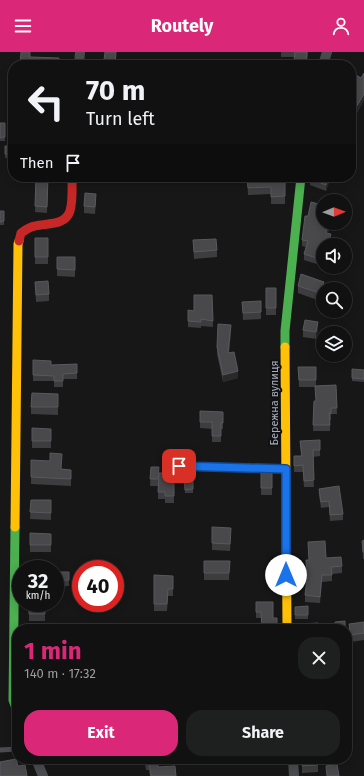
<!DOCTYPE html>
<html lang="en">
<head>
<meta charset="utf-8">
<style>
	body { margin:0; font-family:"Fira Sans",sans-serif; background:#1e1f1f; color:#f1f3f6; height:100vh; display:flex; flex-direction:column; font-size:15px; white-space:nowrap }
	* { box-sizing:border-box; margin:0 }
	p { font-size:13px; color:#9c9d9f }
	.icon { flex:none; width:22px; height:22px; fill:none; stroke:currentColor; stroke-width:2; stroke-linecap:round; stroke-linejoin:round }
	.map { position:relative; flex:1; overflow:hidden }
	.sheet { position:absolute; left:12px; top:572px; width:340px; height:140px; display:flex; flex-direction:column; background:#111; border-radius:16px; box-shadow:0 2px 10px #0003,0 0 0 1px #303131 }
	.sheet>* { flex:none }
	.top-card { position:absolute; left:8px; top:8px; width:348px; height:122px; border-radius:16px; box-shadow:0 2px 10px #0003,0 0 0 1px #303131; background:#111; color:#f1f3f6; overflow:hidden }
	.needle { width:26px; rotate:89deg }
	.fabs { position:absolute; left:316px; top:142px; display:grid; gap:8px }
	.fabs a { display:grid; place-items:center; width:36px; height:36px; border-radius:50%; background:#111; box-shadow:0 2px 10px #0003,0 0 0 1px #303131; font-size:20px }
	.speed { position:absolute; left:12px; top:508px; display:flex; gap:8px; font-size:20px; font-weight:700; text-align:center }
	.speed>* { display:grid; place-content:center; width:52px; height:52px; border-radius:50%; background:#111; box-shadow:0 2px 10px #0003,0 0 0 1px #303131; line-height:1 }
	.speed small { font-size:10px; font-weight:400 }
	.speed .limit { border:6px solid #d22; background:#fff; color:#111 }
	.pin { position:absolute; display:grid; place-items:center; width:34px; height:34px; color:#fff; margin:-17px; border-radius:8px; box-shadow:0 2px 6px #0006 }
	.me { position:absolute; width:44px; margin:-22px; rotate:0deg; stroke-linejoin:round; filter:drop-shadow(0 0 3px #0008) }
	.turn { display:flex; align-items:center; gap:14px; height:84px; padding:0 12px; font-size:18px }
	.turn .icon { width:52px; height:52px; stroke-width:2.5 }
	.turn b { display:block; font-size:28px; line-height:34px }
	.then { display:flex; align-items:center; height:38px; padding:0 12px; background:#0003; gap:8px; font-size:15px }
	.round { display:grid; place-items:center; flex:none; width:42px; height:42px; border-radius:16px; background:#1e1f1f }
	.summary { display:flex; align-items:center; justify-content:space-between; height:68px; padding:0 12px }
	h1 { font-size:24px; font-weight:700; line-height:30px; color:#db2777 }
	.cta { display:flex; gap:8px; margin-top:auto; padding:8px 12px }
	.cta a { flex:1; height:46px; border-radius:16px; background:#db2777; color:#fff; font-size:16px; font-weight:700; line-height:46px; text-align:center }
	.cta a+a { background:#1e1f1f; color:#f1f3f6 }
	header { display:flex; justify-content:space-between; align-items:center; height:52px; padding:0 12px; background:#db2777; color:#fff; font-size:18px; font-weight:700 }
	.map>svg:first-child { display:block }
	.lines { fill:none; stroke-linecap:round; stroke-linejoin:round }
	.lane { stroke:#4b4c50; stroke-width:5 }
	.street { stroke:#4b4c50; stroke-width:10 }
	.fast { stroke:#4caf50; stroke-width:9 }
	.slow { stroke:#ffc107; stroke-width:9 }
	.jam { stroke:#c62828; stroke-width:9 }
	.wall { fill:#3d3d3f }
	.shaded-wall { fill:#29292a }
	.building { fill:#49494c; stroke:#58595d }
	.route-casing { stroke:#114b97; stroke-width:10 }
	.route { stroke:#1a73e8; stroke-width:7 }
	.labels { text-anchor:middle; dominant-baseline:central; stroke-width:4; stroke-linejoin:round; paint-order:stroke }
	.street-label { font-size:11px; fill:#a8adb8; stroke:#111113 }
</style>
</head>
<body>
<header><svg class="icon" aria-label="menu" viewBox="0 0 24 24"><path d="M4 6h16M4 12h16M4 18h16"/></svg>Routely<svg class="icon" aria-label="person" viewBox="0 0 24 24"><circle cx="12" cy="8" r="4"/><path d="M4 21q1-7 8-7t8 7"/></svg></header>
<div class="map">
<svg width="364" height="724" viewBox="0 0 364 724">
	<rect width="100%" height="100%" fill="#171717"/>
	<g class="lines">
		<path class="lane" d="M179 414 285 417
			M0 698 17 697"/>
		<path class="street" d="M79 13 80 0
			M323 13 327 0
			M36 707 43 724
			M293 707 294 724"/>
		<path class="fast" d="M285 295V279L301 125
			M15 475 13 648 17 659"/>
		<path class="slow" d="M285 295 287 577
			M15 475 18 192 19 189"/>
		<path class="jam" d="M19 189 21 181C25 178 30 175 35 174 47 171 65 174 70 159 73 149 72 136 72 125"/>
	</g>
	<path class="wall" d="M281 0H308L307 13H294V5H281Z
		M351 20 361 26 364 21V48L351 72 353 38 351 37Z
		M0 71H5V89H0Z
		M5 94H13V106H5Z
		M36 125H48L47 161 35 160Z
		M88 125H98V128H88Z
		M247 125H285V152H271V142L248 143Z
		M311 125H331L326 139 310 133V127Z
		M96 149 95 162 84 161V154Z
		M0 159H4V173H0Z
		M323 171H331L328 181 331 189 323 193V214L304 208V202L306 195 302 194V188Z
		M35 186H48V212H35Z
		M193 188 217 198V205L194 207Z
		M57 205H75V225L57 224Z
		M35 230 49 242V249L36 250Z
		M298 234 324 237H323V240L320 249 298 241Z
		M266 236H276V263H266Z
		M212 243 213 275 201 274V276L188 275V269L194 259Z
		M242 250 261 260V267L243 268Z
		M318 277 316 287 303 285V278Z
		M231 280 229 301 238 326 223 330 217 302V295Z
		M33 308 51 313 77 312V327H63V335H54V329H33Z
		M298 315H316V334L336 333 337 362H331V368H330V379H313L314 349H316L315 335H299Z
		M364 318V330L352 329V326Z
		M58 342V363L31 362V355Z
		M200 359 223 360V377H221V390H212V377L200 376Z
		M32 376 51 377V396H32Z
		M300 389 320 398V404L313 405 314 435H304L303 420H294V404H301Z
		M31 408 61 417 71 418V434L31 432Z
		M151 415 159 421 168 431H174V451H165V447H158V434H150Z
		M261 421H272V443H261Z
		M184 424H193V441H185Z
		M319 437 343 462V468L330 469 329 455 321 456 319 443Z
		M31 448H51V468L30 467Z
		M30 481 51 482V500H30Z
		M231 483 230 499 212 498V491Z
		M364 488V507H363L362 489Z
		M308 490 326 506 342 514V521L332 522V529L322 530 320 551 305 550V543L307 529 306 508H309Z
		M204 509H230L229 528H204Z
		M55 520H69V534L55 535Z
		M154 523 173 524V544H168L167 559H154Z
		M256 550 273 566H277V577H262L261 566H256Z
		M29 551H45V569H29Z
		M308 554V567H295V555Z
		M364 570V588L351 590 349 579V572Z
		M144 707H158V715L176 724H150L149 718H146Z
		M302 707 318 713V720L302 721Z"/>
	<path class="shaded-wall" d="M364 42V48L351 72V65L352 62Z
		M328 125H331L326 139V133Z
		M329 171H331L326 187V181Z
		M331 182V189L330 193H328Z
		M324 230V237H323V240L320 249V241Z
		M318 270V277L316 287V280Z
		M231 273V280L228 308V301Z
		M238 319V326L223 330V323Z
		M322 523V530L320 551V545Z"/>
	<path class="building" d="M21 0H30V5L59 6V13H20Z
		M105 0H116L115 13H93L94 8H104Z
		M295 0H307L306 10 294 9Z
		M351 20 361 26 364 21V42L352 62H353L351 65V42L356 33 351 30Z
		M0 71H5V85L0 86Z
		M5 94H13V103L5 102Z
		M36 125H48L47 155 35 154Z
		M247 125H285V144L271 145V135L248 136Z
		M311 125H328L326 133 310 127Z
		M85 141 96 142 95 155 84 154Z
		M311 150 323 153V171H329L326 181 331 182 328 193H323V208L304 202 308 189 302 188 305 164H308Z
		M0 159H4V169L0 170Z
		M35 186H48V205H35Z
		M216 187 217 198 194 200 193 188Z
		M57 205H75V218L57 217Z
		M301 222 324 230 320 241 298 234Z
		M48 229 49 242 36 243 35 230Z
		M266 236H276V256H266Z
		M194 243H212L213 269 201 267V270L188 269V258L194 259Z
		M261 249V260L243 261 242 250Z
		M305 268 318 270 316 280 303 278Z
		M218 272 231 273 228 301 234 300 238 319 223 323 217 295Z
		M33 308 51 309V313L77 312V321L63 322V329H54V324L33 323Z
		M298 315H316V328H299Z
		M352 317 364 318V327L352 326Z
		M336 333 337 356H331V362L329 361 330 373H313L314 349H316L315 334Z
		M32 341 58 342V355H31Z
		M200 359 223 360V371H221V384H212V370H200Z
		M32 376 51 377V389H32Z
		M320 388V398H313L314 428 304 429 303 413 294 414V404H302L300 389Z
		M50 401 62 402 61 417 71 418V427L31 425V408L50 409Z
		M151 415H159L158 427H150Z
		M159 421H168V430L174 431V444H165V440H158Z
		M261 421H272V436H261Z
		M184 424H193V437L185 438Z
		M339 434 343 462 330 463 329 449 321 450 319 437Z
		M31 448H51V461L30 460Z
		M212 475 231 476 230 492 212 491Z
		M30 481 51 482V493H30Z
		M364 488V500H363L362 489Z
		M325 489 326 506 341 505 342 514 331 515 332 523H322L320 545 305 543 307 526 306 508H309L308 490Z
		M204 509H230L229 521H204Z
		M31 516 49 517H31Z
		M55 520H69V528L55 529Z
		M154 523 173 524V537H168L167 552H154Z
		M256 550H273V566H277V576H272V577H262L261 560H256Z
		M29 551H45V562H29Z
		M308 554V563H295V555Z
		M345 569V577H336L335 570Z
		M364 570V581L351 583 349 572Z
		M318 571 319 577H302V572Z
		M16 707 18 714 25 713 27 724H0V710Z
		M145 707H158V715L175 714 176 724H151L149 711H146Z
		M302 707H318V713L302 714Z
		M337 712 339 724H327L326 714Z"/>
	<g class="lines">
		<g class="route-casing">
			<path id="route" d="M179 414 286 417V523"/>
		</g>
		<use href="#route" class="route"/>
	</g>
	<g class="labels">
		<g class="street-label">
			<text transform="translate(274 351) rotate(-90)">Бережна вулиця</text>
		</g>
	</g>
</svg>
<div class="fabs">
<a><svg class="needle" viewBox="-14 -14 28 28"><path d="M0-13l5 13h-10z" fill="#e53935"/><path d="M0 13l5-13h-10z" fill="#9c9d9f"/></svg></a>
<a><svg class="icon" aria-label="sound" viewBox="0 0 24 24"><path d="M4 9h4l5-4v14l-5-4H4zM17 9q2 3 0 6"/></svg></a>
<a><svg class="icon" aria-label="search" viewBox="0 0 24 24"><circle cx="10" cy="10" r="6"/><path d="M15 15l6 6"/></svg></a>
<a><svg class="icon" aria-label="layers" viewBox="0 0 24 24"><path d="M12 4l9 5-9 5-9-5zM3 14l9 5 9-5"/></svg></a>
</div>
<div class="speed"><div>32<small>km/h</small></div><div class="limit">40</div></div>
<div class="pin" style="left:179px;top:414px;background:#d93025"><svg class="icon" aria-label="arrive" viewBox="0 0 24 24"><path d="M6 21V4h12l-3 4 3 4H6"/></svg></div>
<svg class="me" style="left:286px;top:523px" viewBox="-20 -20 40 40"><circle r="19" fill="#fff"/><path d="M0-13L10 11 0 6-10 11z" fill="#1a73e8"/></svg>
<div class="top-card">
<div class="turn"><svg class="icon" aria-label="left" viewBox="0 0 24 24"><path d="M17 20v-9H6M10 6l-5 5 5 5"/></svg><div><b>70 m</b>Turn left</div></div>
<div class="then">Then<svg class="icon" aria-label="arrive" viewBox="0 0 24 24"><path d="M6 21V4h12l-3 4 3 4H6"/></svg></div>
</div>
<section class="sheet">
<div class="summary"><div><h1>1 min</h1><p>140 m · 17:32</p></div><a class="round"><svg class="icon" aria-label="close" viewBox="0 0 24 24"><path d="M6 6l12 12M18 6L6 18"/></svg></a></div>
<div class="cta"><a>Exit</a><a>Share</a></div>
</section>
</div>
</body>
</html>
